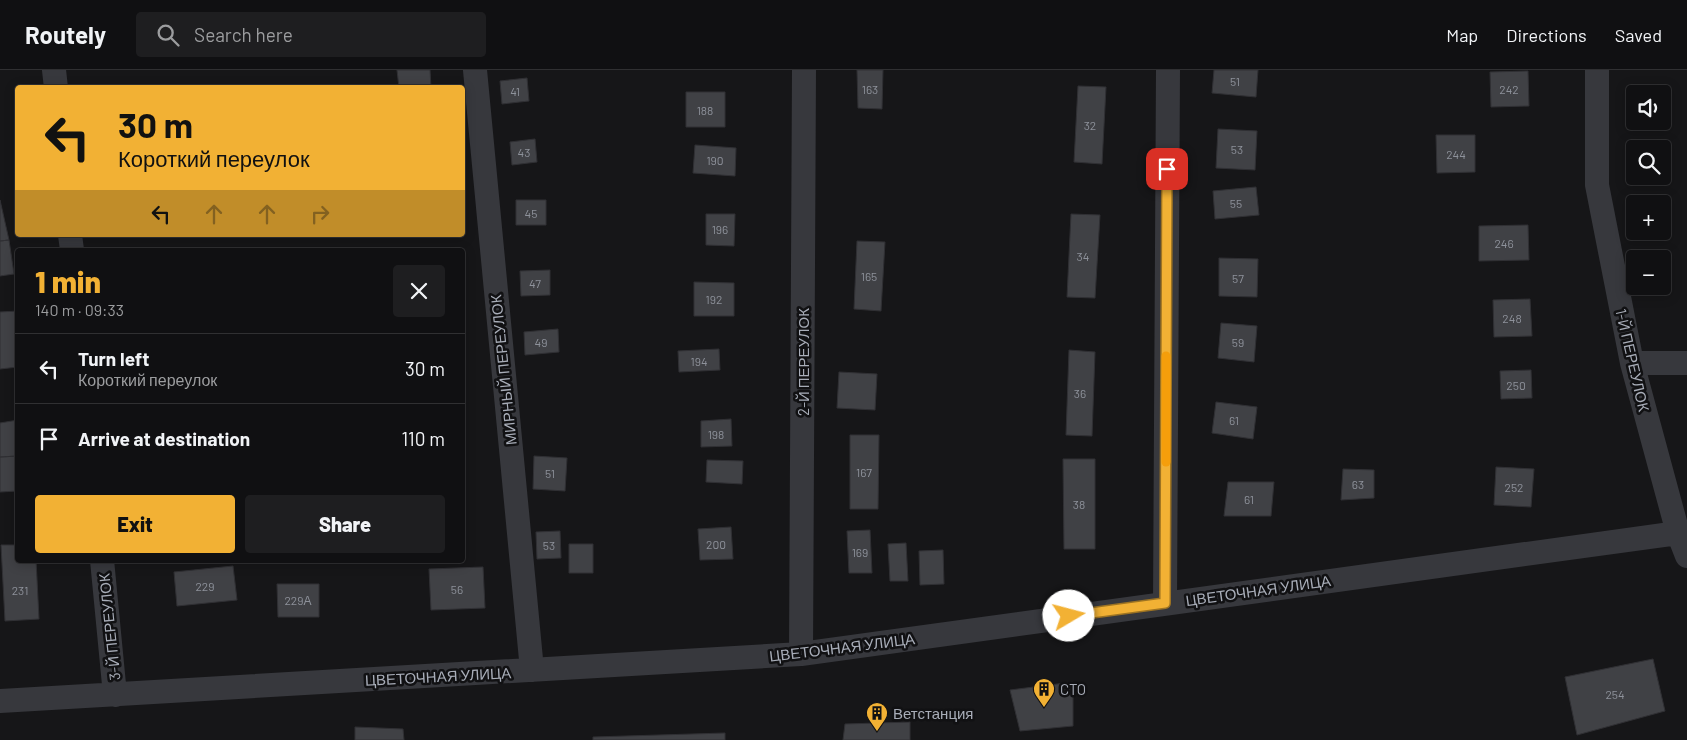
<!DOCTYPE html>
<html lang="en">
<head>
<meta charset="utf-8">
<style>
	body { margin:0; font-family:Barlow,sans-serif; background:#1e1e20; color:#f1f3f6; height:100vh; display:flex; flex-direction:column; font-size:19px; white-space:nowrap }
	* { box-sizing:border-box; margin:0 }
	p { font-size:16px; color:#9c9d9f }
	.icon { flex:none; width:28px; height:28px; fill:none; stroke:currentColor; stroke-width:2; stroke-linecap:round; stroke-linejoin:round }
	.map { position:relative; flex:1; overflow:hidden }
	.drawer { position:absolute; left:15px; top:178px; width:450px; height:315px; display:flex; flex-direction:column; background:#101012; border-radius:5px; box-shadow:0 2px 12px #0003,0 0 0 1px #303032 }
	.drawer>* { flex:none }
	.top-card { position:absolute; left:15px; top:15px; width:450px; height:152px; border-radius:5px; box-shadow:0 2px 12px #0003,0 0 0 1px #303032; background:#f2b134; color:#111; overflow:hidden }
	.fabs { position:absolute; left:1626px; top:15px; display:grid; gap:10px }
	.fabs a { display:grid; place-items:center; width:45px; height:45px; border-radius:5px; background:#101012; box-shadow:0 2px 12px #0003,0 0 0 1px #303032; font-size:25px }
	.pin { position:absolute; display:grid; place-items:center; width:42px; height:42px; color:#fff; margin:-21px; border-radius:10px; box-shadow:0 2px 8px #0006 }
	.me { position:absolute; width:55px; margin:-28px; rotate:82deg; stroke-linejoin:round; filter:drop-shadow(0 0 4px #0008) }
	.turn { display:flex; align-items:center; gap:18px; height:105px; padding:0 20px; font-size:22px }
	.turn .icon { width:65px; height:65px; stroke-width:2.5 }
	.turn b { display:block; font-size:35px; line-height:42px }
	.lanes { display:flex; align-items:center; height:48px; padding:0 20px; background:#0003; justify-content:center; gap:25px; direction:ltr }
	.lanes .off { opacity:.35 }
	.round { display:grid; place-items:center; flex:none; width:52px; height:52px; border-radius:5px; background:#1e1e20 }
	.summary { display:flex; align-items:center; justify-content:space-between; height:85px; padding:0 20px }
	h1 { font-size:30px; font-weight:800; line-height:38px; color:#f2b134 }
	.action { display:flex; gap:10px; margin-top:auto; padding:10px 20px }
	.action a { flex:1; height:58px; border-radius:5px; background:#f2b134; color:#111; font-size:20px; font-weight:800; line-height:58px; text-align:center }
	.action a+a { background:#1e1e20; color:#f1f3f6 }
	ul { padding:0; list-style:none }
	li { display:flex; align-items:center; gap:15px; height:70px; padding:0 20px; border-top:1px solid #303032 }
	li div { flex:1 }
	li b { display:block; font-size:19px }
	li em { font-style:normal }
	header { display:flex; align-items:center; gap:30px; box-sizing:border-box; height:70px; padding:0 25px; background:#101012; border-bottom:1px solid #303032 }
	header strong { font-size:24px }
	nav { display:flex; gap:28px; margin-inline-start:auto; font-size:18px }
	.search { width:350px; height:45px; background:#1e1e20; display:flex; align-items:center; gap:12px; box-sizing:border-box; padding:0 18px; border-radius:5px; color:#9c9d9f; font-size:19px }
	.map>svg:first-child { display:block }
	.building { fill:#404145; stroke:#303034 }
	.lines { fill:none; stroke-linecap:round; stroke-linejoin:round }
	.street { stroke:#37383d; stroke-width:24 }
	.route-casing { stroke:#9d7322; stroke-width:12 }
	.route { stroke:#f2b134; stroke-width:9 }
	.slow { stroke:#f59e0b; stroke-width:9 }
	.labels { text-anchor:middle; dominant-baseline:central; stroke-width:5; stroke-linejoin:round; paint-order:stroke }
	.number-label { font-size:12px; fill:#8e929b }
	.street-label { font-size:15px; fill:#a8adb8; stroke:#111113 }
	.poi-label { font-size:15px; fill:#a8adb8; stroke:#111113; text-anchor:start }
</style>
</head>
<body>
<header>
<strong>Routely</strong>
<div class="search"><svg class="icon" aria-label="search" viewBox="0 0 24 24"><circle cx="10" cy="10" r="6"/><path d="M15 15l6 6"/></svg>Search here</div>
<nav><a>Map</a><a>Directions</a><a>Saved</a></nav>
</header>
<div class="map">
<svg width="1687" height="670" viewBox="0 0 1687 670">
	<rect width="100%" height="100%" fill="#161618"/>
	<path class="building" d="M397 0H430L431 18H399Z
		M857 0H883L882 39 858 38Z
		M1214 0H1258L1256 27 1212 23Z
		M1528 1 1529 36 1491 37 1490 2Z
		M527 8 529 31 502 34 500 11Z
		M1078 16 1106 17 1102 94 1074 92Z
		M686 22H725V57H686Z
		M1218 59 1257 61 1255 100 1216 98Z
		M1436 65H1475V102L1437 103Z
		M535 69 537 92 512 95 510 72Z
		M695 75 736 78 735 106 693 103Z
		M1256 117 1259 145 1215 149 1213 121Z
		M0 130 9 170 0 171Z
		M516 130H546V155H516Z
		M706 144H735L734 176 706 175Z
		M1071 144 1100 145 1095 228 1067 227Z
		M1528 155 1529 190 1479 191V156Z
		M9 170 14 204 0 206V171Z
		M857 171 885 172 881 241 854 239Z
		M1219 188 1258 189 1257 227 1219 226Z
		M550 200V225L521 226 520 201Z
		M694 212 734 213V246H694Z
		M1530 229 1532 266 1494 267 1493 230Z
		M18 241V297L0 299V242Z
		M1221 253 1257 256 1254 292 1218 288Z
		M558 259 559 282 525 285 524 262Z
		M719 279 720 300 679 302 678 281Z
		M1069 280 1095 282 1092 366 1066 365Z
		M1531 300 1532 328 1501 329 1500 301Z
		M839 302 877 304 875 340 837 338Z
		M1216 332 1257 337 1253 369 1212 363Z
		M731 349 732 376 701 377V351Z
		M18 350V386L0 387V353Z
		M850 365H879L878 439H850Z
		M18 386V421L0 422V387Z
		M534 386 567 388 565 421 533 419Z
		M1063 389H1095V479H1064Z
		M707 390 743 391 742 414 706 412Z
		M1496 397 1534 399 1531 437 1494 435Z
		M1343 399 1374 400V428L1341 430Z
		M1228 412H1274L1271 446H1224Z
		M731 457 733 489 700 490 698 459Z
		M870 460 872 503H849L847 461Z
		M560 461 561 488 537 489 536 462Z
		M906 473 908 511H890L888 474Z
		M569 474H593V503H569Z
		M1 475H18V490H36L39 549 5 551Z
		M943 480 944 514 920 515 919 481Z
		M233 496 237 530 177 536 174 502Z
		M483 497 485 538 431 540 429 499Z
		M277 514H319V547H278Z
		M1653 589 1665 641 1577 665 1565 607Z
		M1073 612V656L1020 661 1010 620Z
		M910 652V670H843L845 654Z
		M355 657 403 659 404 670H355Z
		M725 663V670H593V667Z"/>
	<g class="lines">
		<path class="street" d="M54 0 56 18
			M475 0 532 600
			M1597 0V115L1632 293 1678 463 1687 486
			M70 165 72 180
			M1632 293H1687
			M102 490 115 625
			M1165 533 1168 0
			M801 584 804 0
			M0 631 801 584 1678 463"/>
	</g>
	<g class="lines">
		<g class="route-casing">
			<path id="route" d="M1069 546 1165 533 1167 99"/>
		</g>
		<use href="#route" class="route"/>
		<path class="slow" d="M1166 392V286"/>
	</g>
	<defs>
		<g id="building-pin" transform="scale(1.125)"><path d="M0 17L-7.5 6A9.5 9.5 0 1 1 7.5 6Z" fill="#f2b134" stroke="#111113"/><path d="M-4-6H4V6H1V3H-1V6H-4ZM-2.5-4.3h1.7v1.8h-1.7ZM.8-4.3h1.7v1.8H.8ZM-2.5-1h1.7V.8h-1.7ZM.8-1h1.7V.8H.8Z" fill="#111"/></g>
	</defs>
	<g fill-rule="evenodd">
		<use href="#building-pin" x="1044" y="619"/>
		<use href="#building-pin" x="877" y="643"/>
	</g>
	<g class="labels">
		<g class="number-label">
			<text x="1235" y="11">51</text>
			<text x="870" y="19">163</text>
			<text x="1509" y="19">242</text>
			<text x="515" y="21">41</text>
			<text x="705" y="40">188</text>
			<text x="1090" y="55">32</text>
			<text x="1237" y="79">53</text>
			<text x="524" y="82">43</text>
			<text x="1456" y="84">244</text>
			<text x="715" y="90">190</text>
			<text x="1236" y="133">55</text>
			<text x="531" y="143">45</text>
			<text x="720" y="159">196</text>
			<text x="1504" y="173">246</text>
			<text x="1083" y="186">34</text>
			<text x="869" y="206">165</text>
			<text x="1238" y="208">57</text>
			<text x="535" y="213">47</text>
			<text x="714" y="229">192</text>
			<text x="1512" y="248">248</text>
			<text x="541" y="272">49</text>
			<text x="1238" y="272">59</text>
			<text x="699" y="291">194</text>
			<text x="1516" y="315">250</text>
			<text x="1080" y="323">36</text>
			<text x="1234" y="350">61</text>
			<text x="716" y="364">198</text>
			<text x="864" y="402">167</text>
			<text x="550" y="403">51</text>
			<text x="1358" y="414">63</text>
			<text x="1514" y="417">252</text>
			<text x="1249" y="429">61</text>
			<text x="1079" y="434">38</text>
			<text x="716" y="474">200</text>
			<text x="549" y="475">53</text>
			<text x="860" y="482">169</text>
			<text x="205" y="516">229</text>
			<text x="457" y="519">56</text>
			<text x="20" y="520">231</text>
			<text x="298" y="530">229А</text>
			<text x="1615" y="624">254</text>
		</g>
		<g class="street-label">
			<text transform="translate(1633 290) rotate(77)">1-Й ПЕРЕУЛОК</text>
			<text transform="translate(803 292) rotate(-90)">2-Й ПЕРЕУЛОК</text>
			<text transform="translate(503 300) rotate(-96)">МИРНЫЙ ПЕРЕУЛОК</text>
			<text transform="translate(1258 520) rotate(-8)">ЦВЕТОЧНАЯ УЛИЦА</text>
			<text transform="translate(109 557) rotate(-96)">3-Й ПЕРЕУЛОК</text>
			<text transform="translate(842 577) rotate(-7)">ЦВЕТОЧНАЯ УЛИЦА</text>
			<text transform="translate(438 606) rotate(-3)">ЦВЕТОЧНАЯ УЛИЦА</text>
		</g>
		<g class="poi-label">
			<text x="1060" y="619">CTO</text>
			<text x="893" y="643">Ветстанция</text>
		</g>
	</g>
</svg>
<div class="fabs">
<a><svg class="icon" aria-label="sound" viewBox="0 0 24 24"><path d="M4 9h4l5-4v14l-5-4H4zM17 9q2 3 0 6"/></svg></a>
<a><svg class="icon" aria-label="search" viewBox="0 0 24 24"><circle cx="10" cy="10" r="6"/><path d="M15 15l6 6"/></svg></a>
<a>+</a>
<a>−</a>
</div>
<div class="pin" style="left:1167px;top:99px;background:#d93025"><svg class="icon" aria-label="arrive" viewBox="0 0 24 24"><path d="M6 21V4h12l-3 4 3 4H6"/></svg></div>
<svg class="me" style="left:1069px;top:546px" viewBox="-20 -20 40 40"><circle r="19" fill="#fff"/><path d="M0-13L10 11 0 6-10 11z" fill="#f2b134"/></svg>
<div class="top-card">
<div class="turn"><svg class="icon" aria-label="left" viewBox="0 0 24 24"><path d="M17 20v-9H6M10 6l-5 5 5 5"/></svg><div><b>30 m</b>Короткий переулок</div></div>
<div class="lanes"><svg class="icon" aria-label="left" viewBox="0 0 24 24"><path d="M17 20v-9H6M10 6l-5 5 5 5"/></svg><svg class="icon off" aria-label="ahead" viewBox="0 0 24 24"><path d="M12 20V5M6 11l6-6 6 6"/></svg><svg class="icon off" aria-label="ahead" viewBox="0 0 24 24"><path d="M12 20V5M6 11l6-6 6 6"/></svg><svg class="icon off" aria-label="right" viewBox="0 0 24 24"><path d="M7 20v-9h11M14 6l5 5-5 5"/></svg></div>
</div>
<section class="drawer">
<div class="summary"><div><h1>1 min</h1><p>140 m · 09:33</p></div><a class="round"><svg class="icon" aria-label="close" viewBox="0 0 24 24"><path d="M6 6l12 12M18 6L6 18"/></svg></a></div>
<ul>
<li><svg class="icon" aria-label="left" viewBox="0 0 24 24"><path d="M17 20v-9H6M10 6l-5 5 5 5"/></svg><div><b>Turn left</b><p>Короткий переулок</p></div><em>30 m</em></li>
<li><svg class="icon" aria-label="arrive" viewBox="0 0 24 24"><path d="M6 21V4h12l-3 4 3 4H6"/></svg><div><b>Arrive at destination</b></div><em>110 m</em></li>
</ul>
<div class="action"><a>Exit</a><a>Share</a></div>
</section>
</div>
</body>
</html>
